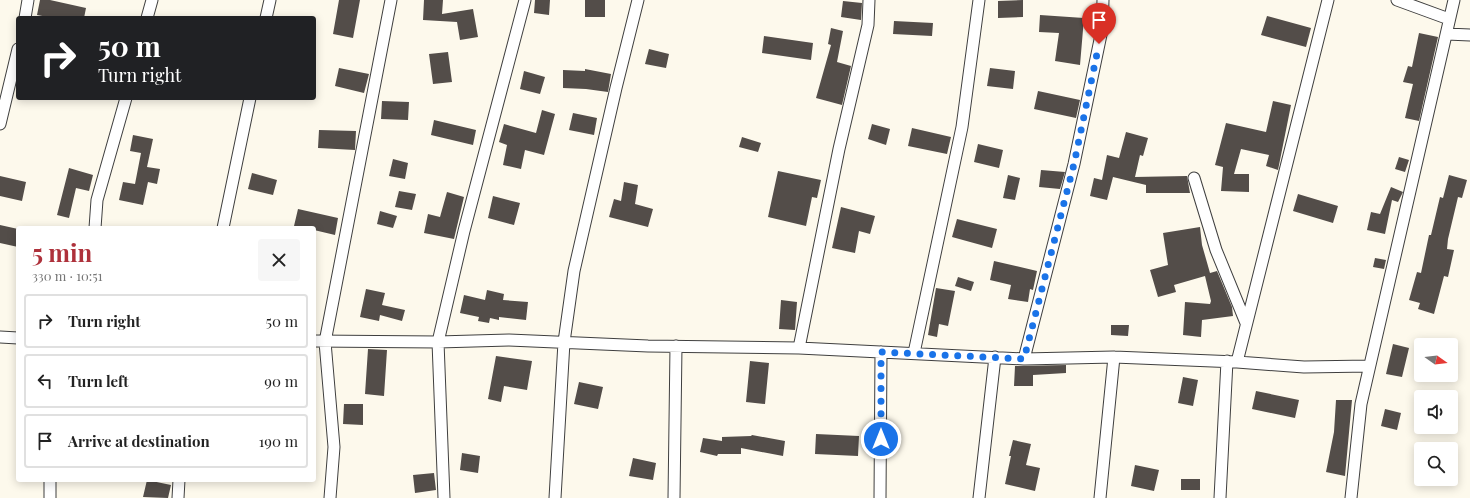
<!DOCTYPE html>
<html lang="en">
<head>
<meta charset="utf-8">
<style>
	body { margin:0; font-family:"Playfair Display",serif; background:#f6f6f6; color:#222; height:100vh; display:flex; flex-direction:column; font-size:15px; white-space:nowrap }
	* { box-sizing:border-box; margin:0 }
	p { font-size:13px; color:#767676 }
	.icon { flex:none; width:22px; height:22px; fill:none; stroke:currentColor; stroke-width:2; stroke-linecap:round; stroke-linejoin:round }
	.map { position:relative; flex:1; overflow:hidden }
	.panel { position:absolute; left:16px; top:226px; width:300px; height:256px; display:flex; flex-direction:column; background:#fff; border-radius:4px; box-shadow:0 2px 10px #0003 }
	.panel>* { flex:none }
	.guide { position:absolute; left:16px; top:16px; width:300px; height:84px; border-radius:4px; box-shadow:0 2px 10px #0003; background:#202124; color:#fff; overflow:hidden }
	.needle { width:26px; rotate:104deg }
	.controls { position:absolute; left:1414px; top:338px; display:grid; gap:8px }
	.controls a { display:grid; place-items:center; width:44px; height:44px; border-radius:4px; background:#fff; box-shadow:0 2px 10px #0003; font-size:20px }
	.pin { position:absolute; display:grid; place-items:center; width:34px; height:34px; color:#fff; margin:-41px -17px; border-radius:50% 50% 50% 0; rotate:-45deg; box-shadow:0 0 4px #0007 }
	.pin .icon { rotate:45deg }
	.me { position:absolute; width:44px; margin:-22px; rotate:0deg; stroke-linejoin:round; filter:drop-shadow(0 0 3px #0008) }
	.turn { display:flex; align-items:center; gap:14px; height:84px; padding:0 16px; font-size:18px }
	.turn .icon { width:52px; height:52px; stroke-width:2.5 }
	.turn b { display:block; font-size:28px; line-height:34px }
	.round { display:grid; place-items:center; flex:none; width:42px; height:42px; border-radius:4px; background:#f6f6f6 }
	.headline { display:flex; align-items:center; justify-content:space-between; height:68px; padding:0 16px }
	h1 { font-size:24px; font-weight:700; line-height:30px; color:#ae313b }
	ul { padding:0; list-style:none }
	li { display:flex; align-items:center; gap:12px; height:54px; margin:0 8px 6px; padding:0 8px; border:2px solid #e0e0e0; border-radius:4px }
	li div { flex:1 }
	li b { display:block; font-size:15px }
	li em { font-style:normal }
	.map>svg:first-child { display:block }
	.building { fill:#534d49 }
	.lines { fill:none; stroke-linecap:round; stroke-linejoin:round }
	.street-casing { stroke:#3f3f3f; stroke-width:13 }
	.street { stroke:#fff; stroke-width:11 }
	.route { stroke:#1a73e8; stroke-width:7; stroke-dasharray:0 12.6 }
</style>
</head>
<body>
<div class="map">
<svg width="1470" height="498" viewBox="0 0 1470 498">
	<rect width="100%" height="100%" fill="#fdf9ec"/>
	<path class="building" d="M40 0H50L86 8 84 18H53L37 15Z
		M339 0H360L353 38 333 34Z
		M424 0H443L442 14 473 9 478 37 460 40 457 22 423 20Z
		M535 0H550L549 15 534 13Z
		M585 0H605V17H585Z
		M1023 0V17L998 18V1Z
		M843 1 862 3 861 20 841 17Z
		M1040 15 1084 18 1080 65 1055 61 1059 33 1039 32Z
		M1267 16 1311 28 1306 47 1261 35Z
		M894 21 933 23 932 36 893 34Z
		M831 28 843 31 837 62 851 66 842 105 816 98 831 45 828 44Z
		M1419 33 1438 37 1419 121 1405 118 1413 84 1403 82 1408 66 1412 67Z
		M764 36 813 43 811 60 762 53Z
		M649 49 669 54 666 68 645 64Z
		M448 52 452 82 433 84 429 54Z
		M339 68 369 74 364 93 335 86Z
		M990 68 1015 71 1013 89 987 86Z
		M585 69 611 74 608 92 586 89 563 88V70L585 71Z
		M524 71 545 77 540 94 520 89Z
		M1038 91 1080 100 1076 118 1034 109Z
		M382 101 409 102 408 120 381 119Z
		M1273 101 1291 105 1278 170 1266 166 1269 155 1241 149 1234 174H1249V192L1221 191 1223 167 1215 165 1226 123 1266 132Z
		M542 110 555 114 544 155 525 150 521 169 503 165 507 145 499 142 504 124 536 133Z
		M573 113 597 118 594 135 569 130Z
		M434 120 476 130 473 145 431 135Z
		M872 124 890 129 886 145 868 139Z
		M912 128 951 137 947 154 908 146Z
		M319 130 356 131 355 150 318 148Z
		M1126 132 1148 138 1143 156 1140 155 1135 177 1187 176 1190 193H1146V185L1113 177 1107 200 1090 196 1094 178 1102 180 1107 155 1119 158Z
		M133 135 153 139 147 167 160 169 157 184 148 182 143 205 119 200 123 182 135 184 141 153 130 151Z
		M742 137 761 143 758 152 739 147Z
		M978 144 1003 150 999 168 974 162Z
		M1399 157 1409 160 1405 172 1395 169Z
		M393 159 408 163 405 179 389 176Z
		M69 168 93 175 89 191 76 188 69 218 57 215Z
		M1041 170 1065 172 1060 189 1039 187Z
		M778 171 821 180 817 198 812 197 806 226 768 217Z
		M252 173 277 180 273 195 248 189Z
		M1008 175 1020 178 1015 200 1003 198Z
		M1449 175 1467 180 1462 198 1458 197 1448 239 1447 249 1454 250 1448 277 1444 276 1434 314 1418 309 1420 303 1409 300 1417 272 1421 273 1429 235H1431L1440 197 1443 198Z
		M0 176 26 182 22 201 0 196Z
		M624 182 638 185 635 204 653 209 648 227 609 217 614 199 621 201Z
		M1391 187 1403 192 1398 202 1392 200 1385 234 1367 230 1371 212 1380 214Z
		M399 191 416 194 412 210 395 207Z
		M447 192 464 197 454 239 424 233 428 214 440 217Z
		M1298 194 1338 206 1333 223 1293 211Z
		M493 196 520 203 514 225 488 218Z
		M841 207 875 216 870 234 859 231 855 253 832 248Z
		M298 209 338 218 335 235 314 230V228L294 226Z
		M380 211 397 216 393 228 377 224Z
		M957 219 997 229 992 248 952 237Z
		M0 225 18 229V247L0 243Z
		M1200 227 1202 245 1210 273 1217 271 1232 307 1233 316 1202 320 1201 337 1183 335 1185 302 1210 304 1211 301 1205 276 1174 285 1176 292 1158 297 1150 270 1168 265 1163 233Z
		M1375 258 1386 260 1384 269 1373 267Z
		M994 261 1037 271 1033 290 1030 289 1028 302 1008 299 1011 285 990 280Z
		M958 277 974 282 971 291 955 286Z
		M936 288 955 291 948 326 939 324 937 337 928 335Z
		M366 289 385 293 382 305 405 310 402 321 380 315 379 321 360 317Z
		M487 290 504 294 503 300 528 302 526 320 499 317V320L490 318 489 323 478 321 479 317 460 313 464 295 485 300Z
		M781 300 797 302 795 330 779 329Z
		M1111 325H1129L1128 336 1111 335Z
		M1393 344 1409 348 1402 377 1386 374Z
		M368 349 387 350 384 396 365 394Z
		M496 356 532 361 527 390 504 386 501 402 488 399Z
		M750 361 769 363 765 404 746 402Z
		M1066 365V373L1033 375V386H1014L1015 366Z
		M1183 377 1198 380 1193 406 1178 403Z
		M579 382 603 387 598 409 574 404Z
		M1256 391 1299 400 1295 418 1252 409Z
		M1336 400H1352L1345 476 1326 472 1334 432Z
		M344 404H363V425L343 424Z
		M1385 409 1401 413 1397 430 1381 426Z
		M816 434 859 436 858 456 815 454Z
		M752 435 785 441 783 456 741 448V454H718L717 456 700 452 703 438 722 441V437L751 436Z
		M1013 440 1031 444 1026 465 1040 468 1035 491 1005 484 1011 456H1009Z
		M462 453 480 456 478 473 460 470Z
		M633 458 656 463 653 480 629 476Z
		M1135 465 1159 470 1154 491 1131 486Z
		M434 473 436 490 415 493 413 475Z
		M1181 479H1200V490H1181Z
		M147 480 171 485 168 498 143 497Z"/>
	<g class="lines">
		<g class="street-casing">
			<path id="street" d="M1397 0 1449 19
				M25 18 28 0
				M147 18 152 0
				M266 18 270 0
				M1447 34 1470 35
				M0 124 18 49
				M1194 178 1216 250 1246 323
				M95 228 97 200 126 98
				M223 228 250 98
				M0 337 18 338
				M314 341 438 342 509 340 648 346 799 348 1024 359 1114 357 1237 362 1304 367 1369 366
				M799 348 839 149 868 25 869 0
				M914 353 962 127 979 0
				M1024 359 1074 164 1102 30 1103 0
				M1237 362 1328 0
				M50 498V480
				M178 498 179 480
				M330 498 334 447 325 342 391 0
				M444 498 438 342 464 231 525 0
				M555 498 564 342 574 271 616 88 638 0
				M674 498 676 346
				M880 498 881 352
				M979 498 995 357
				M1100 498 1114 357
				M1220 498 1227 361
				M1351 498 1361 404 1454 0"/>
		</g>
		<use href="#street" class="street"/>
	</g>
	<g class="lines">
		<path class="route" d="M881 439V352L1024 359 1074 164 1099 44"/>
	</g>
</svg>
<div class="controls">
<a><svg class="needle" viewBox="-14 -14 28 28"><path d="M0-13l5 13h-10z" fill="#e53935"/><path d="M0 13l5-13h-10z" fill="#767676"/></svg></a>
<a><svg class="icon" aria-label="sound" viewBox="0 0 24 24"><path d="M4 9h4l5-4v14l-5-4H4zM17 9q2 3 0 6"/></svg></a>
<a><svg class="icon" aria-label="search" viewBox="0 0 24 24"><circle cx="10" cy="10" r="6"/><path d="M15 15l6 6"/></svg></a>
</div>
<div class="pin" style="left:1099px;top:44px;background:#d93025"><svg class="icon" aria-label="arrive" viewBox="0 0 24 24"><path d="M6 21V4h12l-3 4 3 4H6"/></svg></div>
<svg class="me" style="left:881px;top:439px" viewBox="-20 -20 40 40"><circle r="17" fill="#1a73e8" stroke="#fff" stroke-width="3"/><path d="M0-11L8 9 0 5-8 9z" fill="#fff"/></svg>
<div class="guide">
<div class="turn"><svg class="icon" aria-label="right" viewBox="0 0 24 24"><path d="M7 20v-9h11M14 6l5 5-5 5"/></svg><div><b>50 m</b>Turn right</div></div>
</div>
<section class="panel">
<div class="headline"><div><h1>5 min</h1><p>330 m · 10:51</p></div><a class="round"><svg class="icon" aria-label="close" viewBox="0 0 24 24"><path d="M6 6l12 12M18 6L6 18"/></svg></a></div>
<ul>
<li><svg class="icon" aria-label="right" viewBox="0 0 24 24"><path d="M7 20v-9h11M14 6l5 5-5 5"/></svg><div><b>Turn right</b></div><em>50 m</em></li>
<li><svg class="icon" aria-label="left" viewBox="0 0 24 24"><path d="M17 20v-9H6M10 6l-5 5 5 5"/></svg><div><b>Turn left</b></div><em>90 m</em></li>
<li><svg class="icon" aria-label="arrive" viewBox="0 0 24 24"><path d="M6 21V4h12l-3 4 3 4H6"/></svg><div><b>Arrive at destination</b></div><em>190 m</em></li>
</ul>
</section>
</div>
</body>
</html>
